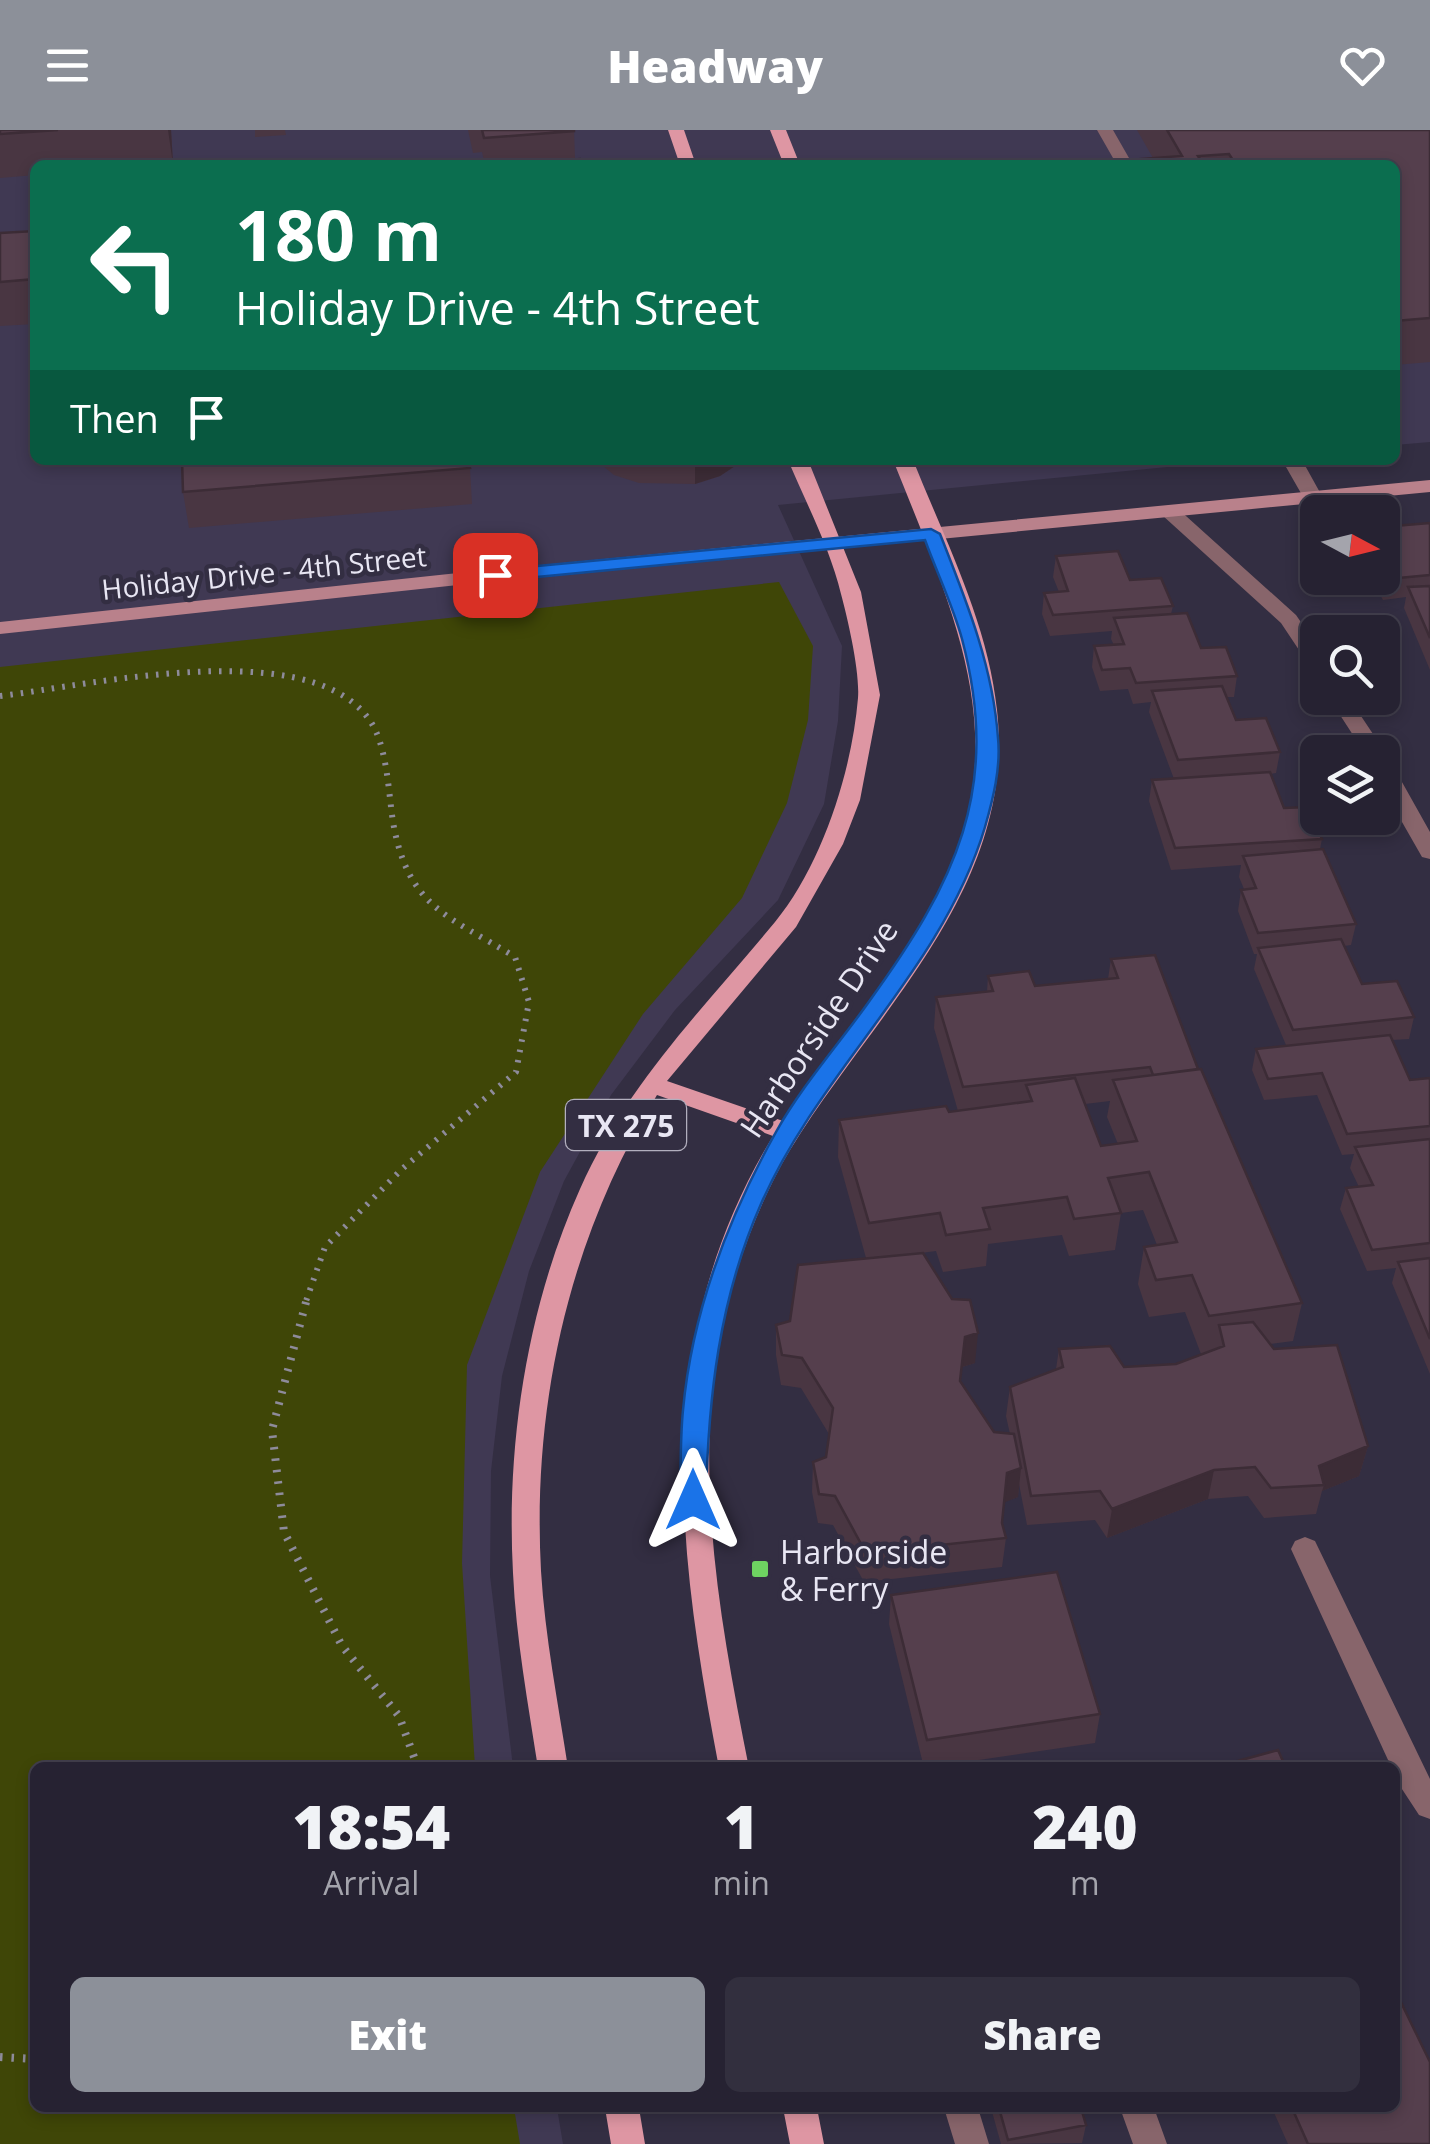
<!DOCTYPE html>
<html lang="en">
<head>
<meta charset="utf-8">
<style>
	body { margin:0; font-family:"Open Sans",sans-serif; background:#322f3e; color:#f1f3f6; height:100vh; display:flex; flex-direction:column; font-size:38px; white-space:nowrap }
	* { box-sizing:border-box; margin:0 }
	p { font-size:32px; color:#a4a4ac }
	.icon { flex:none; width:55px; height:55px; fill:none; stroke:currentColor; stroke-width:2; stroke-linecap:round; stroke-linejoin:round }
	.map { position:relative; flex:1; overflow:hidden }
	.sheet { position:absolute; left:30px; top:1632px; width:1370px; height:350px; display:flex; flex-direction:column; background:#262232; border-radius:15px; box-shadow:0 5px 15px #0003,0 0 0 2px #423f4d }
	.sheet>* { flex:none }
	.hud { position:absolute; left:30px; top:30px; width:1370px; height:305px; border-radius:15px; box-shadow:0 5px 15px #0003,0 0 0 2px #423f4d; background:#0b6e4f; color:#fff; overflow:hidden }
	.needle { width:65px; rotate:97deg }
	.controls { position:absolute; left:1300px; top:365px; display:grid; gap:20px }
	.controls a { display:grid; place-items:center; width:100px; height:100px; border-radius:15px; background:#262232; box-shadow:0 5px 15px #0003,0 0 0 2px #423f4d; font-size:50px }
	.pin { position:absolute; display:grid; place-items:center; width:85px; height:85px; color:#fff; margin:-42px; border-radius:20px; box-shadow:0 5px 15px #0006 }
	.me { position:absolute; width:110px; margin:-55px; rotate:0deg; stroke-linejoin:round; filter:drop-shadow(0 0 8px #0008) }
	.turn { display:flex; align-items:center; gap:35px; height:210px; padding:0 40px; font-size:45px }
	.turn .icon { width:130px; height:130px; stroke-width:2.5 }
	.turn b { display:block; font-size:70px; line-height:85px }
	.then { display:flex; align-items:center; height:95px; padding:0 40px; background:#0003; gap:20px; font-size:38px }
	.eta { display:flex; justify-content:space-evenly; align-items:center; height:170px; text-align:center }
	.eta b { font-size:60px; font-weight:800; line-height:70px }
	.button { display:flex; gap:20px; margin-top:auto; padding:20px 40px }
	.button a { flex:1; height:115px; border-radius:15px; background:#8c9099; color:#fff; font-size:40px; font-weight:800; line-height:115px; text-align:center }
	.button a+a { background:#322f3e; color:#f1f3f6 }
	header { display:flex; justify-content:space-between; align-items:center; height:130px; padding:0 40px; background:#8c9099; color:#fff; font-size:45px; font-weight:800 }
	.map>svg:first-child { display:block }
	.built { fill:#403953 }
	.green { fill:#3f4607 }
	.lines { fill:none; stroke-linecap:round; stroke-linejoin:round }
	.path-far1 { stroke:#8e8b9b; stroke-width:6; stroke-dasharray:2.5 8; stroke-linecap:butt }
	.path { stroke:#8e8b9b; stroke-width:8; stroke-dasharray:2.5 9; stroke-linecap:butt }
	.lane { fill:#88656b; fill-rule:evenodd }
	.street { fill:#88656b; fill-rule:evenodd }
	.secondary { fill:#b9818b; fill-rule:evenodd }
	.primary { fill:#de96a3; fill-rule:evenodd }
	.wall { fill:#493642; fill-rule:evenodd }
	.shaded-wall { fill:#3c2c36 }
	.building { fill:#553f4d; stroke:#3c2c36; stroke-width:2.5 }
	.route { fill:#1a73e8; stroke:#114b97; stroke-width:2.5 }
	.poi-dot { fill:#6ed361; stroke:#332e42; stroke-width:4 }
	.labels { text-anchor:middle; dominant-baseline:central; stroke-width:9; stroke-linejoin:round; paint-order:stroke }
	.far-street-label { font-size:28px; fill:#e8e6f3; stroke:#332e42 }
	.shield { fill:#332e42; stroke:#b2afbe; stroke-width:2.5 }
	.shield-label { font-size:30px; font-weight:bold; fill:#e8e6f3 }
	.street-label { font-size:32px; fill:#e8e6f3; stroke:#332e42 }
	.poi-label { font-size:32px; fill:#e8e6f3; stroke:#332e42; text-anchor:start }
</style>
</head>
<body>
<header><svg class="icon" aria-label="menu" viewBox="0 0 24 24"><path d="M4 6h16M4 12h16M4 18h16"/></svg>Headway<svg class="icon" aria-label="heart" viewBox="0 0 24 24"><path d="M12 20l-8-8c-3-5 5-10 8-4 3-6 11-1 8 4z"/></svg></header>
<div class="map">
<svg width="1430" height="2014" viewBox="0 0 1430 2014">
	<rect width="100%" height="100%" fill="#332e42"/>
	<path class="built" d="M0 0H1430V312L1395 315V35H35V330H1239L778 375 842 516 838 591 824 674 778 770 675 880 611 965 564 1051 529 1141 502 1246 491 1341 490 1446 513 1637 35 1638V1978H557L563 2014H0Z"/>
	<path class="green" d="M779 452 813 516 808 590 787 673 742 768 643 884 540 1042 467 1235 462 1433 475 1637 35 1638V1978H514L520 2014H0V537Z"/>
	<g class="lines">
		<path class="path-far1" d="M0 566C89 556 340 496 379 609 388 636 389 665 393 692 408 778 449 786 515 827L529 872 516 942 402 1039 325 1117 305 1174"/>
		<path class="path" d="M306 1172 272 1300 284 1402 342 1516 399 1586 418 1638
			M0 1927 35 1929"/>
		<path class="lane" d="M1097 0H1113L1133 35H1117Z
			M1282 330H1302L1323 368 1320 372H1306Z
			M1305 1407 1315 1411 1430 1649V1689L1419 1685 1400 1656 1291 1419 1295 1411Z
			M944 1978H978L989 2014H955Z
			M1120 1978H1154L1167 2014H1133Z"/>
		<path class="street" d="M1169 375 1176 377 1296 485 1318 517V540L1311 538 1281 493 1162 385 1159 381Z
			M1329 568H1349L1385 622 1382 625 1364 622Z
			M1382 629 1393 636 1430 702V729L1422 727 1382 657Z"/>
		<path class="secondary" d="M1430 350V362L458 455 0 504V492L458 443Z"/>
		<path class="primary" d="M668 0H684L696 35H680Z
			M770 0H786L800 35H784Z
			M788 330H808L861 462 880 565 860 670 843 714 796 797 667 951 783 991C820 934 865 882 904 825 1028 639 968 517 893 330H913C945 410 988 493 997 580 1017 758 875 881 790 1020 767 1058 749 1102 736 1144 685 1306 717 1476 749 1638H719C677 1416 649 1210 773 1006L657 965C569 1108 532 1274 541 1441 545 1507 558 1572 568 1638H538C528 1573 516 1508 513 1443 506 1314 527 1177 580 1059 627 954 703 879 775 792 822 735 852 641 858 568 860 542 848 490 841 464 830 418 806 373 788 330Z
			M605 1978H639L645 2014H611Z
			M783 1978H817L824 2014H790Z"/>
	</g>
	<path class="wall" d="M0 0H171L173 34 35 35V45L0 48Z
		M255 0H285L286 5 255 7Z
		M468 0H574L575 28 485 35 482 22 473 23Z
		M1137 0H1430V232L1395 235V35H1127V30L1153 28Z
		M35 101V194L0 196V103Z
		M596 330H741L738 334 720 346 695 354 639 353 614 345Z
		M470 338 472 374 189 398 183 362Z
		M1430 393V540L1404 478 1406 467 1383 470 1372 450 1351 452 1349 448H1382V397Z
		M1056 426 1130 450 1173 476 1171 484 1201 518 1237 546 1234 567H1226L1236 590 1280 622 1276 643 1270 644 1284 678 1322 709 1320 719 1356 794 1351 815 1344 816 1362 854 1414 887 1409 909 1392 910 1410 950 1430 948V1244L1392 1153 1396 1138 1367 1141 1340 1079 1346 1058 1359 1057 1350 1038 1354 1024 1342 1025 1317 965 1264 970 1252 940 1256 919 1286 915 1254 839 1257 824H1254L1238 781 1241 760 1244 759 1239 747 1241 735 1171 740 1149 671 1152 650 1174 649 1149 582 1151 572 1133 574 1128 559 1100 561 1092 537 1094 516 1114 515 1111 509 1112 501 1050 506 1042 484 1044 463 1059 462 1053 447Z
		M1111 829 1198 939 1302 1173 1293 1211 1270 1214 1368 1316 1359 1346 1322 1361 1316 1384 1264 1388 1248 1366 1208 1369 1107 1408 1095 1390 1027 1395 1019 1354 1018 1367 1004 1372 1002 1393 1006 1408 1002 1437 864 1452 833 1395 818 1393 812 1362 813 1332 826 1327 829 1304 801 1258 781 1255 776 1225V1195L790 1191 866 1128 838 1027 839 990 958 981 934 898 936 867 987 862 988 846 1035 856 1108 849ZM1110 971 1107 987 1118 1014 1101 1016 1085 974ZM1143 1080 1157 1115 1144 1117 1138 1154 1149 1187 1185 1182 1201 1224 1176 1234 1124 1237 1059 1219 1056 1239 1010 1257 1006 1286 1010 1304 994 1302 960 1251 962 1237 975 1233 921 1123 936 1121 943 1142 986 1136 988 1114 1062 1105 1069 1126 1115 1120 1121 1083Z
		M891 1465 1100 1584 1095 1613 924 1638 889 1494Z
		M991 1978H1081L1086 1995 1082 2013 1001 2014Z
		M1272 1978H1395L1430 2014H1288Z"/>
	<path class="shaded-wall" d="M168 0H171L173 34Z
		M695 330H741L738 334 720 346 695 354Z
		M978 1203 975 1233 962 1237 965 1207Z
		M1368 1316 1359 1346 1322 1361 1324 1355 1319 1336Z
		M1021 1338 1018 1367 1003 1373 1007 1343Z
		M1214 1340 1208 1369 1107 1408 1112 1379Z"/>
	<path class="building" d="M0 0H58L0 4Z
		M482 0H574V1L484 8Z
		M1167 0H1430V188L1395 191V35H1236L1229 24 1198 26 1204 35H1130L1127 30 1182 26Z
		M580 29 582 35H499Z
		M35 101V149L0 152V103Z
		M182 330H468L470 338 183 362Z
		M1430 393V445L1388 449 1382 440V397Z
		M1118 421 1130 450 1161 448 1173 476 1053 485 1044 463 1068 461 1056 426Z
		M1430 456V508L1408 457Z
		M1187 483 1201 518 1226 517 1237 546 1136 553 1130 538 1102 540 1094 516 1124 514 1114 488Z
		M1222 556 1236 590 1266 588 1280 622 1178 630 1152 561Z
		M1270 642 1284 678 1309 677 1322 709 1175 718 1152 650Z
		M1323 719 1356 794 1258 803 1241 760 1256 758 1243 726Z
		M1341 809 1362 854 1397 851 1414 887 1293 900 1258 818Z
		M1155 825 1198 939 1153 945 1150 937 963 957 936 867 993 861 988 846 1029 841 1035 856 1118 848 1111 829Z
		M1390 905 1410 950 1430 948V996L1347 1004 1322 943 1268 949 1256 919Z
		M1201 939 1302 1173 1209 1186 1192 1145 1156 1150 1144 1117 1177 1112 1149 1042 1108 1048 1121 1083 1074 1089 1067 1067 983 1078 990 1099 946 1105 940 1083 869 1093 839 990 946 976 949 982 1032 971 1026 955 1075 948 1101 1016 1137 1011 1113 950Z
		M1430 1009V1113L1372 1120 1346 1058 1373 1055 1355 1017Z
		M923 1123 952 1169 970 1170 978 1203 965 1207 960 1251 994 1302 1014 1304 1021 1338 1007 1343 1002 1393 1006 1408 866 1423 835 1366 819 1364 813 1332 826 1327 833 1278 802 1228 782 1225 776 1195 790 1191 798 1135Z
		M1430 1128V1209L1398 1132Z
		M1253 1192 1274 1219 1337 1215 1368 1316 1319 1336 1324 1355 1271 1358 1255 1337 1214 1340 1112 1379 1100 1361 1031 1366 1010 1257 1063 1237 1059 1219 1110 1216 1124 1237 1176 1234 1224 1216 1219 1195Z
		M1057 1442 1100 1584 927 1610 891 1465Z
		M1278 1620 1286 1638H1212Z
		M1395 1860 1430 1932V2014H1308L1292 1978H1395Z
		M999 1978H1081L1086 1995 1008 2010Z"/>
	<path class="route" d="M931 399 940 404C966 470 993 536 998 608 1001 638 993 669 985 697 942 841 820 939 761 1074 719 1169 708 1269 706 1370L702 1378 693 1381 684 1378 680 1370C681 1340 680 1310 683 1280 692 1182 728 1088 776 1002 801 957 838 915 868 873 955 753 1002 660 962 509 953 476 937 443 925 410L495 451 486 445 495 440Z"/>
	<rect class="poi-dot" x="750" y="1429" width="20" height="20" rx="5"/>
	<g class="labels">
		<g class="far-street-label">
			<text transform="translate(264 442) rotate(-6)">Holiday Drive - 4th Street</text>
		</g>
		<rect class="shield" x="566" y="970" width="120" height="50" rx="8"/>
		<g class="shield-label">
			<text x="626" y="995">TX 275</text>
		</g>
		<g class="street-label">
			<text transform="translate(818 898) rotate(-56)">Harborside Drive</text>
		</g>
		<g class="poi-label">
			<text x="780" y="1421">Harborside<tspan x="780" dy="37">&amp; Ferry</tspan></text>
		</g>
	</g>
</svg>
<div class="controls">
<a><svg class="needle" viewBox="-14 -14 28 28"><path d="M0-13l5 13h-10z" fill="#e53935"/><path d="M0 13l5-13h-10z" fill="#a4a4ac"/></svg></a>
<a><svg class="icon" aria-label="search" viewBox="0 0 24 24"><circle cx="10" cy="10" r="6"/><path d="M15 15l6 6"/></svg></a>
<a><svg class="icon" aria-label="layers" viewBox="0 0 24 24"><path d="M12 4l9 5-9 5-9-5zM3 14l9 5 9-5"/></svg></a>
</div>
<div class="pin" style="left:495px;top:445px;background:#d93025"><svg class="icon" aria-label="arrive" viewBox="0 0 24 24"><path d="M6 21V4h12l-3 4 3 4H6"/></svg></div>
<svg class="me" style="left:693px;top:1370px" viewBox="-20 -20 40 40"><path d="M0-17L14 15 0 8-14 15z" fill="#1a73e8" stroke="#fff" stroke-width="4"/></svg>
<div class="hud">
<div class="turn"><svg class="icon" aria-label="left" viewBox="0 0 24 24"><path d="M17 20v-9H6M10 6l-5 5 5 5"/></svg><div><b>180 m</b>Holiday Drive - 4th Street</div></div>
<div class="then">Then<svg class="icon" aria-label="arrive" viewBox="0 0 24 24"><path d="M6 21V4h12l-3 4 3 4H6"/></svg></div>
</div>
<section class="sheet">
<div class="eta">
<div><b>18:54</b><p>Arrival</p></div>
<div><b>1</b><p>min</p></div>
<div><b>240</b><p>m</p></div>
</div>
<div class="button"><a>Exit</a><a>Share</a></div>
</section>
</div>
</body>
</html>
